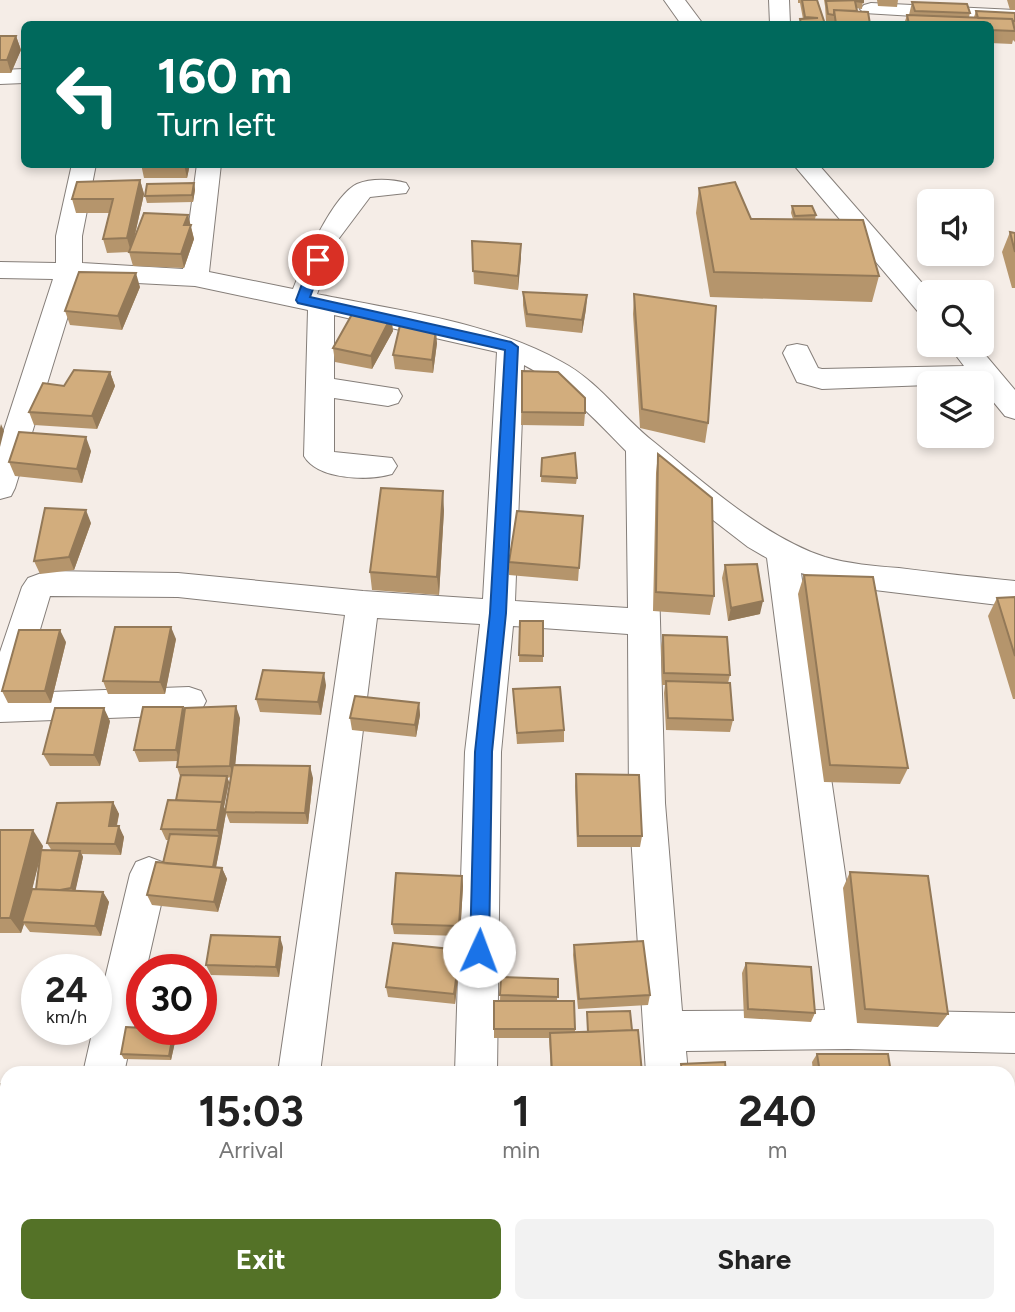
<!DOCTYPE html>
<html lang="en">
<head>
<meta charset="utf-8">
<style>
	body { margin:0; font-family:Figtree,sans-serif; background:#f2f2f2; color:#222; height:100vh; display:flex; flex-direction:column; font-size:26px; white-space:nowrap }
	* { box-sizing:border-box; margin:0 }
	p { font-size:23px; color:#767676 }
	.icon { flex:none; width:38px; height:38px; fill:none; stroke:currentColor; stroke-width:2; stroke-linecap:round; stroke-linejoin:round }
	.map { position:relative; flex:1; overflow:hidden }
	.sheet { position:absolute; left:0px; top:1066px; width:1015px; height:247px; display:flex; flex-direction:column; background:#fff; border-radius:21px 21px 0 0; box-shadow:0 4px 10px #0003 }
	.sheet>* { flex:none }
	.hud { position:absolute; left:21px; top:21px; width:973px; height:147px; border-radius:10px; box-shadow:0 4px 10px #0003; background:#00695c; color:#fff; overflow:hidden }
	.fabs { position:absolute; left:917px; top:189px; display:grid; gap:14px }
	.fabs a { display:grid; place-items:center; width:77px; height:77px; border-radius:10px; background:#fff; box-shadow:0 4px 10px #0003; font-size:35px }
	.speed { position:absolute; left:21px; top:954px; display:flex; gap:14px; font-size:35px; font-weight:700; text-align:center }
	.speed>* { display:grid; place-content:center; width:91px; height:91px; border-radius:50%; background:#fff; box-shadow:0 4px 10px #0003; line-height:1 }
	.speed small { font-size:18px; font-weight:400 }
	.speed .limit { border:10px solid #d22; background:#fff; color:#111 }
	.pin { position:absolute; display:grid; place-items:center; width:60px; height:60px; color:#fff; margin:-30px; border:4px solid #fff; border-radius:50%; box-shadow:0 2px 7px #0007 }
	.me { position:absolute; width:77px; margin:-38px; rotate:2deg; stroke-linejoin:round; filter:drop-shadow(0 0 5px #0008) }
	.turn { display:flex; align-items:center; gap:24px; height:147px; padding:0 21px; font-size:32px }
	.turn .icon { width:91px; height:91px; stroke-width:2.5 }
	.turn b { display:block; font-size:49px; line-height:60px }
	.eta { display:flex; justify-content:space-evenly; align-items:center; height:119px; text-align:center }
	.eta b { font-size:42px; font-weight:700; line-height:49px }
	.button { display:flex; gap:14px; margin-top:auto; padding:14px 21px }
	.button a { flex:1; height:80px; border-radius:10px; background:#547227; color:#fff; font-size:28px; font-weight:700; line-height:80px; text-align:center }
	.button a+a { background:#f2f2f2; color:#222 }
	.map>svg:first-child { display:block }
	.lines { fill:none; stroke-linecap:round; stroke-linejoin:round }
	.minor-casing { stroke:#857e79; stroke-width:2 }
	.minor { fill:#fff; fill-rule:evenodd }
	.wall { fill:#b5956c; fill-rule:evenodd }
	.shaded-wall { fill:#937958 }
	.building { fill:#d2ad7d; stroke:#937958; stroke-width:2 }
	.route { fill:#1a73e8; stroke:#114b97; stroke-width:2 }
</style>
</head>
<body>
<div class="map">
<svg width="1015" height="1312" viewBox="0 0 1015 1312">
	<rect width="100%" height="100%" fill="#f5ede7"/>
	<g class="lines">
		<g class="minor-casing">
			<path id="minor" d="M664 0H685L703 24H681Z
				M769 0H789L790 24H770Z
				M871 3 1015 10V22L864 13 860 9 864 5Z
				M24 69V83L0 84V70Z
				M72 164H96L82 236V263L183 269 197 164H221L209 272 293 289C303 264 332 196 357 184 371 178 392 179 406 183L409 188 406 193 370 197 337 241 317 294C399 311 488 321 562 362 598 381 622 417 654 442 703 482 764 537 825 557 849 564 874 566 899 568 938 573 976 577 1015 581V607L858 588 801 573 865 1010 1015 1013V1053L848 1049 686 1051 688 1073H646L629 803 628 634 513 626 501 752 497 1073H455L465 752 480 624 377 618 320 1073H278L345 615 178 597 50 596 21 693 189 687 201 691 206 701 201 711 189 715 0 722V652L22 587 28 578 47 571 178 573 363 591 483 599 497 352 334 315V379L398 389 402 396 398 403 388 406 334 398V452L392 458 397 466 392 474C368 481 318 480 304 456L308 310 195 286 79 280 15 488 11 496 0 499V442L53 279 0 278V262L56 263V236ZM524 365C564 386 595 419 626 451L628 608 515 601ZM656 476 748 547 767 558 825 1010 682 1011 665 803Z
				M793 164H818L930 292 929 317 920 314Z
				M797 344 807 346 818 368 822 369 964 366 948 345H977L1015 390V419L1005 416 982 388V383L822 389 797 382 783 353 787 346Z
				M149 857 162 862 168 874 146 970H142V991L124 1073H83L93 1029H96V1016L130 874 136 862Z
				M1008 1221H1015V1265H1008Z
				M26 1306H72L70 1312H24Z
				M244 1306H290V1312H244Z
				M651 1306H697V1311L652 1312Z"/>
		</g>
		<use href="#minor" class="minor"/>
	</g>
	<path class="wall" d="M798 0H817L825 24H799L800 19H803L800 3H798Z
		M824 0H863L862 9 856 8 857 11 870 24H832V22L826 21 825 6Z
		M877 0H898L897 7 878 6Z
		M1007 0H1015V10H1010Z
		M912 2 970 13 969 17H974L976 11 1015 13V42L1013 40 1012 44 990 43V24H904L907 15H909Z
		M0 36H16L21 50 11 73H0Z
		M141 164H190L187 178H144Z
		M140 180 144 194 134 239 188 215 194 239 184 268 133 266 129 252 107 253 103 239 109 213H76L72 199Z
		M194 183 195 190 193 202 147 203 145 196Z
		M699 188 751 219H793L791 213 792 206 816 215 815 219 879 276 872 302 710 297 696 213Z
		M1010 232 1015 233V288H1012L1002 252Z
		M472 241 521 244 518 290 474 284Z
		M140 287 122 330 70 325 65 311Z
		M523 292 587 295 586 309 582 333 526 327 523 305Z
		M634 294 708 423 705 443 640 428 633 314Z
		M391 317 393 331 372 369 335 362 333 348Z
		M437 343 433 373 395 369 393 355Z
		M522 371 585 413 584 426 521 425Z
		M110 372 115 386 97 429 34 425 29 412 64 386Z
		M91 451 82 483 15 476 9 462Z
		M658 454 714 596 710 615 653 611 656 473Z
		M542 458 577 478 576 484 541 482Z
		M444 510 439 595 372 590 370 572Z
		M583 516 578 581 509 575V562Z
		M91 523 74 570 40 574 34 561Z
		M725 565 760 614 728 621 722 578Z
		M804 575 908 768 900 784 824 782 798 594Z
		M1015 597V699H1013L988 616 997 598Z
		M520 621H543V662H519Z
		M663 635 730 675 728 683 733 720 730 732 666 730 664 693 665 685H662L661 647Z
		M176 639 165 694H108L103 681Z
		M66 642 51 703H8L2 691Z
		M326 685 321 715 260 712 256 699Z
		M513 689 564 730V742L517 744Z
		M419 703 420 715 416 737 352 730 350 718Z
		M184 711 240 718 235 765 313 778 308 824 230 823 226 813 216 867 222 868 227 879 218 912 152 905 147 895 163 863 169 840H166L161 829 176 800 180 776 177 767 178 761 139 762 134 750ZM231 777 226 811 224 807 229 782 227 778Z
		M110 721 100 766H50L43 754Z
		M576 774 642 836 640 847H577L575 786Z
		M113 802 119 814 117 826 124 837 121 855 82 854 83 857 75 891 103 892 109 902 101 936 30 932 24 924 21 933H0V830L43 846 42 850 52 851 47 843ZM39 861 36 889H32Z
		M850 872 948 1014 938 1027 857 1023 843 888Z
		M462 876 463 886 460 936 394 934 392 924Z
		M574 945 650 995 648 1005 578 1009 573 955Z
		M283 947 279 977 211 975 206 965Z
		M460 950V960L455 1004 388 997 386 987Z
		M746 963 815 1013 811 1022 744 1018 742 973Z
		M501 977 558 979 557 1001 575 1029V1032H587V1012L632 1030 642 1073H551L549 1038H494V1001H526L500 1000Z
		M174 1029 177 1033 171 1060 124 1059 121 1054Z
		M817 1054 891 1073H813L812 1062Z
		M0 1084H7V1128L0 1127Z"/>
	<path class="shaded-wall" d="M16 36 21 50 11 73 7 60Z
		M184 164H190L187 178Z
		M140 180 144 194 131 252 127 238Z
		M194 183 195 190 193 202 192 195Z
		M188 215 194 239 184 268 181 254 184 225Z
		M521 244V258L518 290V276Z
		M136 273 140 287 122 330 118 316Z
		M587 295 586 309 582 333V320Z
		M391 317 393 331 372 369 371 356Z
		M436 329 437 343 433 373 432 360Z
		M110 372 115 386 97 429 92 416Z
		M1 424 4 431 0 447V428Z
		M86 437 91 451 82 483 77 469Z
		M443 491 444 510 439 595 437 577Z
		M86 510 91 523 74 570 69 557Z
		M763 601 760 614 728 621 731 608Z
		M171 627 176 639 165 694 160 682Z
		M60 630 66 642 51 703 45 691Z
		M324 673 326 685 321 715 318 702Z
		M419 703 420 715 416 737 415 725Z
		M236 706 240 718 234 777 230 766Z
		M183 707 187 719 180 761 176 750Z
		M104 708 110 721 100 766 94 755Z
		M310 766 313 778 308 824 305 813Z
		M227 776 229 782 224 807 226 813 221 842 217 830Z
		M113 802 119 814 114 837 109 826Z
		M119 826 124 837 121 855 115 844Z
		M33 830 43 846 24 922H22L24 924 21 933 10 918Z
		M219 836 221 842 215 872 213 867Z
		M80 851 83 857 75 893 71 888Z
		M222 868 227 879 218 912 214 902Z
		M462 876 463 886 460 936 459 926Z
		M103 892 109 902 101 936 95 926Z
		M280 937 283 947 279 977 276 967Z
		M460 950V960L455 1004 454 994Z
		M174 1029 177 1033 171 1060 169 1056Z
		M10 1306H20L19 1312H9Z
		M152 1306H159L158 1312H151Z"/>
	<path class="building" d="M802 0H817L825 24H801L800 19 818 18 805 17Z
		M863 0V2L855 1 857 11 834 10V15L828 14 826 1Z
		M912 2 967 4 970 13 915 11Z
		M834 10 868 12 870 24H836Z
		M976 11 1015 13V21H1013L1012 19 978 18Z
		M907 15 1012 19 1015 31 990 30V24H909Z
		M0 36H16L7 60H0Z
		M140 180 127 238 103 239 113 199H72L77 182Z
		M735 182 751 219 863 220 879 276 714 272 699 188Z
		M194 183 192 195 145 196 147 184Z
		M792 206H812L816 215 795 216Z
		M144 213 188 215 184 225H191L181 254 129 252Z
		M1010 232 1015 233V252Z
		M472 241 521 244 518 276 473 271Z
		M79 272 136 273 118 316 65 311Z
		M523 292 587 295 582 320 527 314Z
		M634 294 716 306 708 423 642 409Z
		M355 309 391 317 371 356 333 348Z
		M400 325 436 329 432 360 393 355Z
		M74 370 110 372 92 416 29 412 43 383 64 386Z
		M522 371 558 372 585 398V413L522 412Z
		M19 432 86 437 77 469 9 462Z
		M575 453 577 478 541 476 542 458Z
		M658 454 712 498 714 596 656 592Z
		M381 488 443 491 437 577 370 572Z
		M45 508 86 510 69 557 34 561Z
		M517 511 583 516 579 568 509 562Z
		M757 564 763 601 731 608 725 565Z
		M804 575 873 577 908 768 830 765Z
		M1015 597V656L997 598Z
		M520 621H543V656L519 655Z
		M115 627H171L160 682 103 681Z
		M19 630H60L45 691H2Z
		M663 635 727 637 730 675 664 673Z
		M263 670 324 673 318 702 256 699Z
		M666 681 730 683 733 720 668 718Z
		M560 687 564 730 517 733 513 689Z
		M355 696 419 703 415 725 350 718Z
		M236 706 230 766 177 767 185 708Z
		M143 707H183L176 750H134Z
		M55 708H104L94 755 43 754Z
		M233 765 310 766 305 813 225 812Z
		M576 774 639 775 642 836H578Z
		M181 775 227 776 222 802 176 800Z
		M168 800 222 802 217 830 161 829Z
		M113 802 109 826H119L115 844 47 843 57 803Z
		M0 830H33L10 918H0Z
		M170 834 219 836 213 867 163 863Z
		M41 850 80 851 71 888 60 890 36 889Z
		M156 862 222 868 214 902 147 895Z
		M850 872 928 876 948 1014 865 1009Z
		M396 873 462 876 459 926 392 924Z
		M32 889 103 892 95 926 22 922Z
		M211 935 280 937 276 967 206 965Z
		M643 941 650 995 579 999 574 945Z
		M393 943 460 950 454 994 386 987Z
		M746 963 811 967 815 1013 748 1009Z
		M501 977 558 979V997L500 995Z
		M494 1001H574L575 1029H494Z
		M630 1011 632 1030 588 1032 587 1012Z
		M126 1027 142 1028V1029H174L169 1056 121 1054Z
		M638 1030 642 1073H552L550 1033Z
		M817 1054H888L891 1073H820Z
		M725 1062 726 1073H682L681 1064Z
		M0 1084H7V1120H0Z
		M0 1288H7V1306H10L9 1312H0Z
		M67 1306H152L151 1312H66Z"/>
	<path class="route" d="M318 256 324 260 310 297 511 342 518 347 506 613 492 752 489 951 486 957 479 960 473 957 470 951 475 752 490 613 505 350 298 303 296 300 311 260Z"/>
</svg>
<div class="fabs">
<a><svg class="icon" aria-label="sound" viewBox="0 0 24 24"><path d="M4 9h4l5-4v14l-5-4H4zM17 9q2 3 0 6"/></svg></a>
<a><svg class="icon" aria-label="search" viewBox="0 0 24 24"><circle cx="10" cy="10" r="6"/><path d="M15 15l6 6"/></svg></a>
<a><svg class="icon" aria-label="layers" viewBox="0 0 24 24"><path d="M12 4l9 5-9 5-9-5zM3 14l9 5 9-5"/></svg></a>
</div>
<div class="speed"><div>24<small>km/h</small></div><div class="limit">30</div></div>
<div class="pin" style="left:318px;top:260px;background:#d93025"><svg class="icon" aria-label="arrive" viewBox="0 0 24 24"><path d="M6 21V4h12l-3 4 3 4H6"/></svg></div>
<svg class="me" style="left:479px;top:951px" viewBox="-20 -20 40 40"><circle r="19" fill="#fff"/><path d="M0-13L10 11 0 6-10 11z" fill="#1a73e8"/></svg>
<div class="hud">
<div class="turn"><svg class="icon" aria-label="left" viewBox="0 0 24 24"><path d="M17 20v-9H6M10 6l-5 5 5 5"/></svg><div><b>160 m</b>Turn left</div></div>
</div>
<section class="sheet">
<div class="eta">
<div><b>15:03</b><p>Arrival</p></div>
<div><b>1</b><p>min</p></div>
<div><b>240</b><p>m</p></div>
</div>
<div class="button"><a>Exit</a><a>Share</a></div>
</section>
</div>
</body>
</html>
